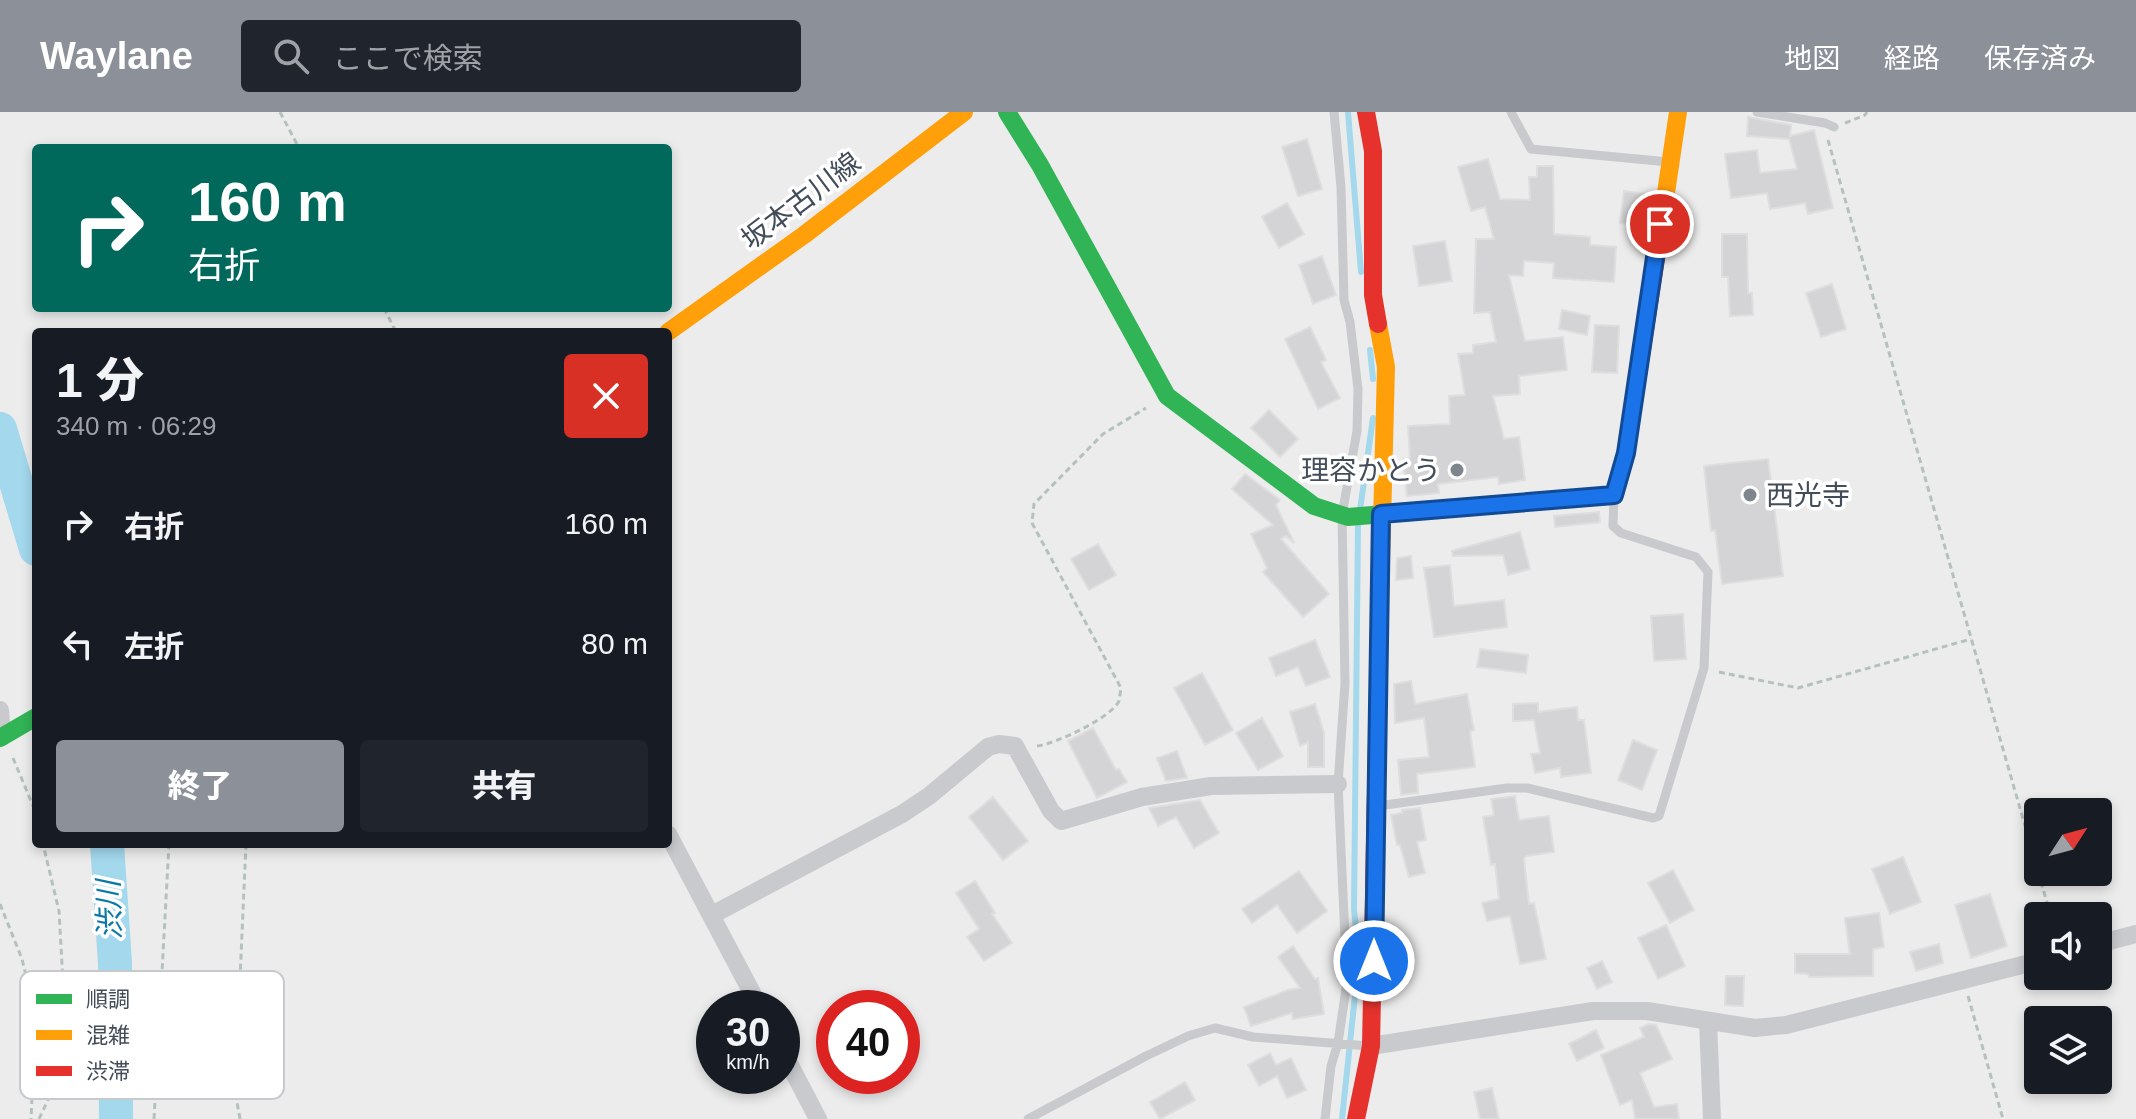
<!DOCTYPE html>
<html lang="ja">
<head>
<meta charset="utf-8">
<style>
	body { margin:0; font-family:Arial,"Noto Sans JP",sans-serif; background:#20242c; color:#f1f3f6; height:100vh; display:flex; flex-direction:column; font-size:30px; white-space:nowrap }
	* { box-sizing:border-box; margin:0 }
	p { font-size:26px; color:#9ea1a6 }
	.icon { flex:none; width:44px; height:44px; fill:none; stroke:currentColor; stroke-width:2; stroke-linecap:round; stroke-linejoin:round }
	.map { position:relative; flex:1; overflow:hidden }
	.drawer { position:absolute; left:32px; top:216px; width:640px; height:520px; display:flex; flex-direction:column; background:#171b24; border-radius:8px; box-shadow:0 4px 12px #0003 }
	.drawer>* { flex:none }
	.banner { position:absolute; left:32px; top:32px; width:640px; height:168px; border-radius:8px; box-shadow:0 4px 12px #0003; background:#00695c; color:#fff; overflow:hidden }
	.needle { width:52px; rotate:54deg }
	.buttons { position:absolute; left:2024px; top:686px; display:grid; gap:16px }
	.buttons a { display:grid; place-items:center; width:88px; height:88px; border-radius:8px; background:#171b24; box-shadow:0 4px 12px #0003; font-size:40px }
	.speed { position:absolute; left:696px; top:878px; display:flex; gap:16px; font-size:40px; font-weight:700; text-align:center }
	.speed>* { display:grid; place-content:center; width:104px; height:104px; border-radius:50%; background:#171b24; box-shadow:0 4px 12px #0003; line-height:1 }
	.speed small { font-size:20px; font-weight:400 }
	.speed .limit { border:12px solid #d22; background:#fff; color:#111 }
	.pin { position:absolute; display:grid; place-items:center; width:68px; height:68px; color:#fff; margin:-34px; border:4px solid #fff; border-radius:50%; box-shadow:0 2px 8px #0007 }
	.me { position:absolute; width:88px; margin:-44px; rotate:0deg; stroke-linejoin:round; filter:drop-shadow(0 0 6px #0008) }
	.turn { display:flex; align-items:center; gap:28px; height:168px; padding:0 24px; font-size:36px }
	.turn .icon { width:104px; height:104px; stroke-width:2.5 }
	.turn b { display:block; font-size:56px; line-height:68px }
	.round { display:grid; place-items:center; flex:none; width:84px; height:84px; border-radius:8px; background:#20242c }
	.headline { display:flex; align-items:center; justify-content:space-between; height:136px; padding:0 24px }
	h1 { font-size:48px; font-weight:800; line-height:60px }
	.button { display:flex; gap:16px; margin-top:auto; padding:16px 24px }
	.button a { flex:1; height:92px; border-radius:8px; background:#8c9099; color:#fff; font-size:32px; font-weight:800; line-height:92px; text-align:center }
	.button a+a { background:#20242c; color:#f1f3f6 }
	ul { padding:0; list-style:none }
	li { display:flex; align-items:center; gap:24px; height:120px; padding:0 24px }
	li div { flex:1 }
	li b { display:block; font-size:30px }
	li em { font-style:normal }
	header { display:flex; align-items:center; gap:48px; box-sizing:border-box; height:112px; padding:0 40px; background:#8c9099; color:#fff }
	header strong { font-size:38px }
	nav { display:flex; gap:44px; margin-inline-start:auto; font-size:28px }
	.search { width:560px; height:72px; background:#20242c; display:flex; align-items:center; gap:20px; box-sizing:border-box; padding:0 28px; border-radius:8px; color:#9ea1a6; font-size:30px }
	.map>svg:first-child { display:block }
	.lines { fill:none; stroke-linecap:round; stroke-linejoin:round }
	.stream { stroke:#a3d8ed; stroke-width:6 }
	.river { stroke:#a3d8ed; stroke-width:34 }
	.building { fill:#d4d4d7; stroke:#dededf; stroke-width:2 }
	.path { stroke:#b4c2be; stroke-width:3; stroke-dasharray:6 4; stroke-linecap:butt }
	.lane { stroke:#c8cacd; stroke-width:9 }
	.street { stroke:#c8cacd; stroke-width:18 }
	.fast { stroke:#30b455; stroke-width:18 }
	.slow { stroke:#ff9f0a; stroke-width:18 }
	.jam { stroke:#e5322d; stroke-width:18 }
	.route-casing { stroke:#114b97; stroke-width:20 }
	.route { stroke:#1a73e8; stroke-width:14 }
	.poi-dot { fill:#7e858c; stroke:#fff; stroke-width:3 }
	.labels { text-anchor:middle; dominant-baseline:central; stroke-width:7; stroke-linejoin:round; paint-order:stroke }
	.street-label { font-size:28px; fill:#434d59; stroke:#fff }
	.poi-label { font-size:28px; fill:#434d59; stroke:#fff; text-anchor:end }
	.water-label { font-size:30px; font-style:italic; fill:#097aa6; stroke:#fff }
	.key { fill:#fff; stroke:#c7cacd; stroke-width:2 }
	.key-label { font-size:22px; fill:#434d59 }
</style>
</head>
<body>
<header>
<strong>Waylane</strong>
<div class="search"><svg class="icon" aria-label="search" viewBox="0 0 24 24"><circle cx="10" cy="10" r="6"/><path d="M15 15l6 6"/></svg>ここで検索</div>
<nav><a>地図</a><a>経路</a><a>保存済み</a></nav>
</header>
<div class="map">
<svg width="2136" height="1007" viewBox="0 0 2136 1007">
	<rect width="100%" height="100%" fill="#edecec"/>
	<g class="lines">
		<path class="stream" d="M1348 0 1361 160
			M1370 238 1373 267
			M1360 398 1373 306
			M1342 1007 1356 874 1358 835 1354 798 1358 413"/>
		<path class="river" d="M0 317 36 437
			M107 732 115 851 116 1007"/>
	</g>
	<path class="building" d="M1748 5 1791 13 1790 24 1814 18 1833 96 1808 102 1805 91 1770 97 1767 81 1731 86 1725 42 1757 38 1760 61 1797 57 1789 27 1747 24Z
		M1307 27 1322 77 1298 84 1282 35Z
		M1488 47 1500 87 1530 88 1529 65H1537V54H1553L1554 122 1590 125V133L1616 135 1614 170 1553 166 1554 151 1524 149 1523 164 1509 163 1525 229 1563 225 1567 258 1519 264 1520 282 1493 284 1504 327 1519 325 1525 368 1499 372 1498 365 1438 372 1439 381 1407 384 1403 347 1410 346 1408 314 1450 312 1449 284 1465 283 1458 242 1473 241V233L1496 230 1490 200 1474 201 1476 127H1494L1485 95 1471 99 1458 55Z
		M1624 79 1646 82 1642 114 1620 111Z
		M1287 91 1304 122 1279 136 1262 105Z
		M1722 122H1747L1748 181H1752L1753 203 1730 204 1728 165H1722Z
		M1445 129 1452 169 1419 174 1413 134Z
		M1322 144 1336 183 1313 192 1299 153Z
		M1832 172 1846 217 1821 225 1806 181Z
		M1562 198 1590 204 1587 223 1559 217Z
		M1595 213 1619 214 1617 261 1592 260Z
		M1310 215 1326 248 1321 250 1340 286 1318 297 1285 227Z
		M1269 298 1298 327 1280 345 1251 316Z
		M1768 347 1783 464 1722 472 1715 418 1711 419 1704 354Z
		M1245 362 1280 388 1276 393 1294 431 1286 424 1281 427 1329 482 1303 505 1263 460 1267 456 1251 422 1273 413 1232 377Z
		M1599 400 1600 410 1555 415 1554 404Z
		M1520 420 1530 457 1508 463 1503 443 1453 444 1452 439Z
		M1098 432 1116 463 1089 478 1071 447Z
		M1411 444 1413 466 1396 468 1397 446Z
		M1450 453 1454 494 1504 488 1507 515 1434 525 1424 456Z
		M1683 502 1686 547 1654 549 1651 504Z
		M1315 528 1330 565 1306 574 1298 555 1276 564 1269 546Z
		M1480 537 1528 543 1526 561 1477 555Z
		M1202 561 1233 618 1205 633 1174 576Z
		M1411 569 1415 592 1467 582 1474 618 1470 619 1475 655 1417 662 1418 681 1401 683 1398 648 1429 645 1424 606 1395 611 1394 572Z
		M1538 591V600L1577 595 1578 608H1584L1591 661 1561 665 1560 656 1535 661 1531 642 1540 641 1534 608 1513 609V592Z
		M1315 592 1324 621V655H1308V630L1300 634 1290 600Z
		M1262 606 1283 644 1258 658 1236 621Z
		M1093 616 1116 658 1119 657 1127 670 1097 686 1068 629Z
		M1633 628 1657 638 1642 678 1618 668Z
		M1177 639 1187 666 1166 669 1157 646Z
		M1515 684 1519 708 1549 704 1554 740 1526 744 1524 747 1529 792 1534 791 1546 847 1520 852 1510 804 1487 809 1482 791 1499 787 1495 752 1491 753 1483 705 1494 703 1491 687Z
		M993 685 1028 729 1003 748 969 705Z
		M1200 688 1219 721 1194 736 1176 705 1158 714 1149 696Z
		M1420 696 1426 728 1417 730 1425 761 1409 765 1400 733H1397L1391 703 1402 701V698Z
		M1903 745 1921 790 1890 802 1872 757Z
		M1673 758 1694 798 1670 811 1648 771Z
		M1299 759 1327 799 1297 821 1277 793 1252 811 1242 797Z
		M975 769 995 801 992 802 1012 831 984 849 967 825 979 817 956 781Z
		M1990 782 2007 834 1971 846 1955 793Z
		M1879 801 1884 835 1873 837V864L1809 865 1808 862 1795 861V842H1850L1845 806Z
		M1666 813 1685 854 1658 867 1638 826Z
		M1939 832 1943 851 1916 859 1910 840Z
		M1293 834 1315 867 1318 866 1324 902 1293 907 1292 901 1251 914 1244 895 1288 878 1300 876 1278 845Z
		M1602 849 1612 870 1597 877 1587 856Z
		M1726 864H1744L1743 894 1725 893Z
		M1649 912 1656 913 1672 947 1640 961 1654 995 1677 992 1679 1007H1635L1632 988 1620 993 1601 943 1644 925 1640 916Z
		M1596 918 1604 936 1577 949 1569 932Z
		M1270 941 1276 953 1291 946 1306 978 1287 986 1277 964 1259 974 1248 953Z
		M1185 970 1195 988 1160 1007 1150 990Z
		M1492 976 1499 1007H1480L1474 980Z"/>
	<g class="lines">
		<path class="path" d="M280 0 299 36
			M1845 11 1865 3 1867 0
			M1828 28 2038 759
			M384 196 396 220
			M1719 560 1798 576 1971 527
			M1037 634C1055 632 1111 606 1119 589 1119 588 1121 577 1121 576L1032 411 1034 392 1103 322 1146 296
			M13 646 36 701
			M2038 760 2051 804
			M0 792 22 847 36 905 31 1007
			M1968 884 2003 1007
			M39 1007 64 954 65 905 59 799 43 732
			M154 1007 169 732
			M240 1007 235 979 246 732"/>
		<path class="lane" d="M1511 0 1531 37 1669 50
			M1757 0 1825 11 1834 15
			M1378 694 1507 676H1527L1653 706 1659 704 1704 556 1708 460 1696 445 1621 421 1613 414 1614 386
			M1028 1007 1146 944 1188 924 1215 916 1253 925 1369 934
			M1325 1007 1331 954 1338 931 1347 870 1338 672 1345 571 1342 403 1357 319 1358 277 1350 210 1344 188 1341 75 1334 0"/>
		<path class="street" d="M0 598 2 625
			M668 722 760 896
			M712 803 902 702 929 684 988 635 999 632 1015 634 1051 699 1061 709 1142 685 1211 674 1338 672
			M2098 832 2136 822
			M1708 910 1712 1007
			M1371 934 1593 899H1647L1755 916 1786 913 2038 849
			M782 938 818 1007"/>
		<path class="fast" d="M1007 0 1040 53 1167 284 1314 394 1348 405 1409 400
			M0 626 36 605"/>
		<path class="slow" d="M1663 101 1678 0
			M1378 212 1386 255 1379 527
			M668 220 804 123 964 0"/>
		<path class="jam" d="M1366 0 1373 39V183L1378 212
			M1409 400 1614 383 1626 341 1663 101
			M1356 1007 1371 934 1379 527"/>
	</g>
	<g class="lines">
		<g class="route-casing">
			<path id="route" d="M1374 849 1381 402 1614 383 1626 341 1660 112"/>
		</g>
		<use href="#route" class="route"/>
	</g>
	<g class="poi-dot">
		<circle cx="1457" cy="358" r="8"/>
		<circle cx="1750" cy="383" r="8"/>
	</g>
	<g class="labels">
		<g class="street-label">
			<text transform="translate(801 89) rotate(-37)">坂本古川線</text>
		</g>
		<g class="poi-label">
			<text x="1441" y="358">理容かとう</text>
			<text x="1766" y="383" text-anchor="start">西光寺</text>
		</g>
		<g class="water-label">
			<text transform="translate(109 798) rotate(-92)">渋川</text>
		</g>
	</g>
	<rect x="20" y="859" width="264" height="128" rx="12" class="key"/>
	<rect x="36" y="882" width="36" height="10" fill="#30b455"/>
	<rect x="36" y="918" width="36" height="10" fill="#ff9f0a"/>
	<rect x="36" y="954" width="36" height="10" fill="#e5322d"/>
	<g class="key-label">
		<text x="86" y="895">順調</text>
		<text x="86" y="931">混雑</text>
		<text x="86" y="967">渋滞</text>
	</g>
</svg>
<div class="buttons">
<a><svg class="needle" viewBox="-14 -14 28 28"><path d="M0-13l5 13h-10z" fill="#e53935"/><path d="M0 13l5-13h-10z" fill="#9ea1a6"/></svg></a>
<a><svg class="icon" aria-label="sound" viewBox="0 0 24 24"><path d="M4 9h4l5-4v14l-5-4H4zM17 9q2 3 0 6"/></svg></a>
<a><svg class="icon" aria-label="layers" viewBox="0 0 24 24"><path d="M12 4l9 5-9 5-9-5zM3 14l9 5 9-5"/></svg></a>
</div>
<div class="speed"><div>30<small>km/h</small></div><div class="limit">40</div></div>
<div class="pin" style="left:1660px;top:112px;background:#d93025"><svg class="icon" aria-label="arrive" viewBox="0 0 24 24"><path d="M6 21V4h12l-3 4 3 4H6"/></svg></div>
<svg class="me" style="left:1374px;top:849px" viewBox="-20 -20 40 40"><circle r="17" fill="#1a73e8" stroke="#fff" stroke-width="3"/><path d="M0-11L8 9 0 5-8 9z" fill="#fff"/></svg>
<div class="banner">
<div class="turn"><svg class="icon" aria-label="right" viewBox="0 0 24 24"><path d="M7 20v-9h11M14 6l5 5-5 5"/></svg><div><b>160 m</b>右折</div></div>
</div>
<section class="drawer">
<div class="headline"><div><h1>1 分</h1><p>340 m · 06:29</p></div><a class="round" style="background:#d93025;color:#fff"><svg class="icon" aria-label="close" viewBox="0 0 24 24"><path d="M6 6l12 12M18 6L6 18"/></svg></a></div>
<ul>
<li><svg class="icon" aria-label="right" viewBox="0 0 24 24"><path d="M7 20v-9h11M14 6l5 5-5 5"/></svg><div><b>右折</b></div><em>160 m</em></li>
<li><svg class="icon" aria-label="left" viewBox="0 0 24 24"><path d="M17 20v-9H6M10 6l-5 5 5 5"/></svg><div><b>左折</b></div><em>80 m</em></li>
</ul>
<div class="button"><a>終了</a><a>共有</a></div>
</section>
</div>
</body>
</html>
